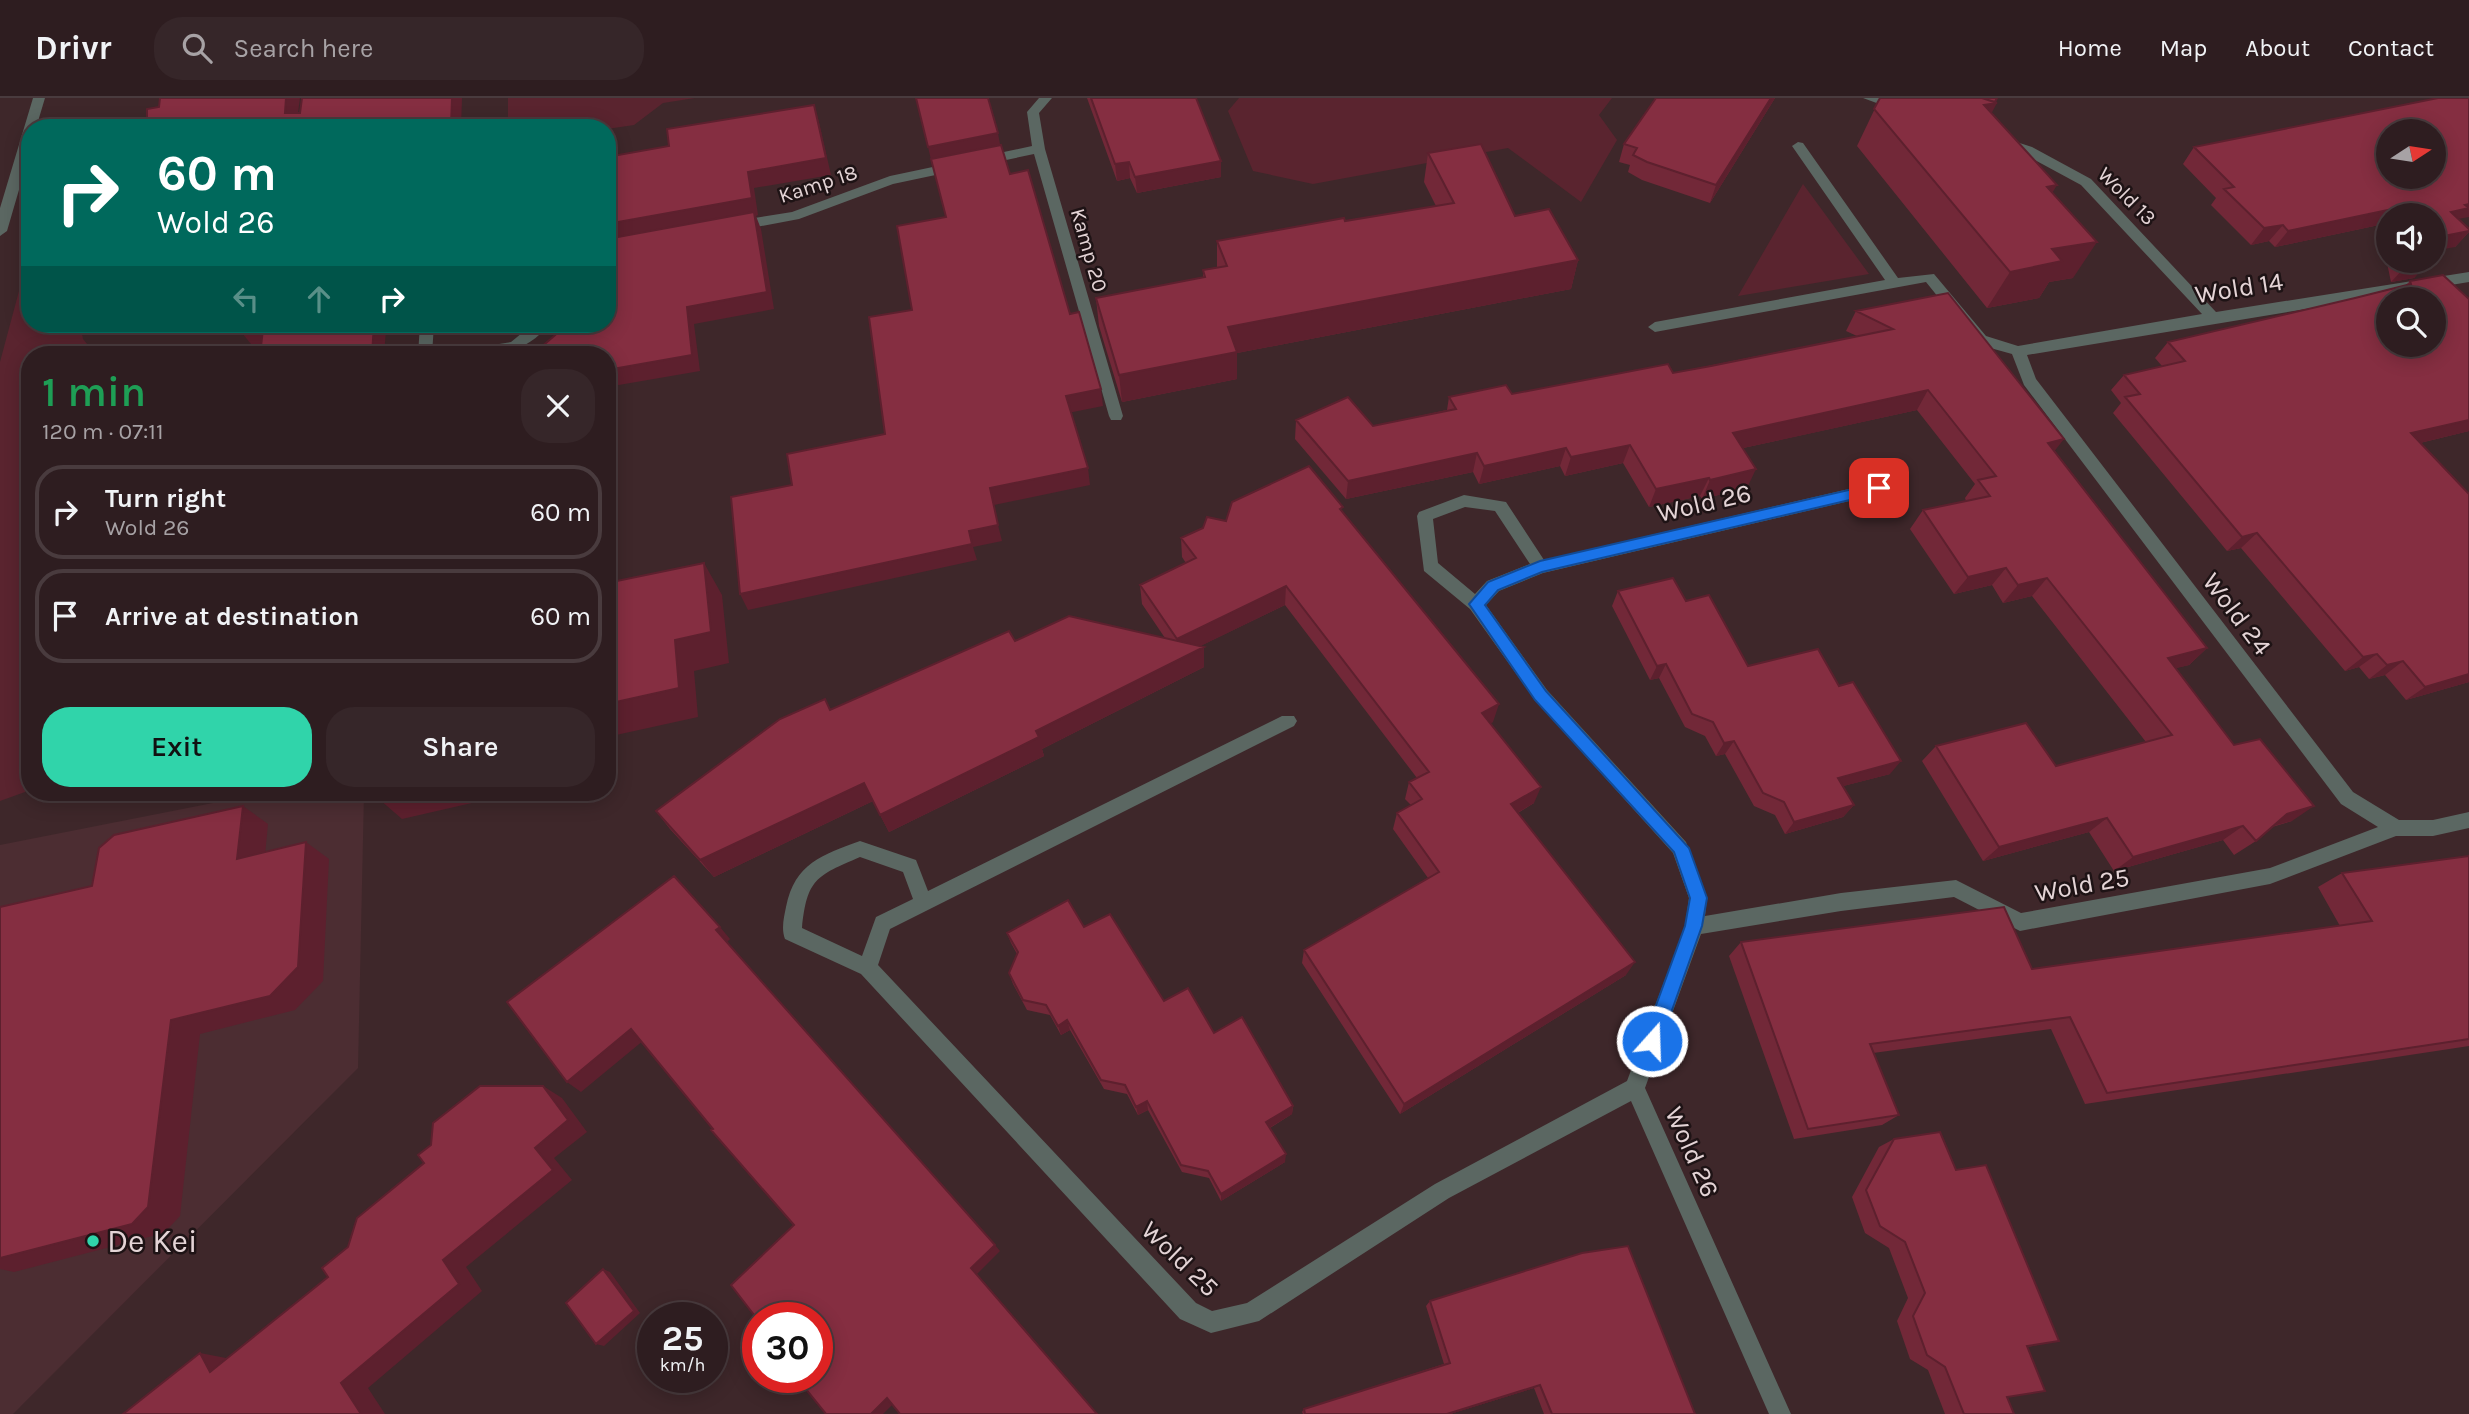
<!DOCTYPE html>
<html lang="en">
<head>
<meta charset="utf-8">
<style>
	body { margin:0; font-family:Karla,sans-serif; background:#362629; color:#f1f3f6; height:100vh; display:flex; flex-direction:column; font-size:26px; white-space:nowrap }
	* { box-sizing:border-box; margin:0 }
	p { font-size:23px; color:#a7a2a5 }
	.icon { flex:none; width:38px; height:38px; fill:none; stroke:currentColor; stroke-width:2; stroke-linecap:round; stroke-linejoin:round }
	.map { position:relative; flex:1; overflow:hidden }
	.drawer { position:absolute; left:21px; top:248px; width:595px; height:455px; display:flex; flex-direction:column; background:#2e1d20; border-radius:28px; box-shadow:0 4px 18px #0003,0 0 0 2px #493b3e }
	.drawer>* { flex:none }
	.top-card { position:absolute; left:21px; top:21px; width:595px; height:214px; border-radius:28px; box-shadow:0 4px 18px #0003,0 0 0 2px #493b3e; background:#00695c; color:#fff; overflow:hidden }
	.needle { width:46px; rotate:78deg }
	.fabs { position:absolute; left:2376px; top:21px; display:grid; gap:14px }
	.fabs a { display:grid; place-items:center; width:70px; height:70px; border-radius:50%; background:#2e1d20; box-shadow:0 4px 18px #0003,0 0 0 2px #493b3e; font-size:35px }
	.speed { position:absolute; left:637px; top:1204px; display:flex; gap:14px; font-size:35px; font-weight:700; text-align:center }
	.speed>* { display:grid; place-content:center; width:91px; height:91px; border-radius:50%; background:#2e1d20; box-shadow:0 4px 18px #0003,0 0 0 2px #493b3e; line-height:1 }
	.speed small { font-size:18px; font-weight:400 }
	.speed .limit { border:10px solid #d22; background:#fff; color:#111 }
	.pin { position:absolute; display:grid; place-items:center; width:60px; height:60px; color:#fff; margin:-30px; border-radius:14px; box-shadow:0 4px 10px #0006 }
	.me { position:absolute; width:77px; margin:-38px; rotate:20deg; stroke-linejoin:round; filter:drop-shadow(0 0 5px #0008) }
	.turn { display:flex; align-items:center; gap:24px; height:147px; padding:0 21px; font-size:32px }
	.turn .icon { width:91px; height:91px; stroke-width:2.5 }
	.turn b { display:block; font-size:49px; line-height:60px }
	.lanes { display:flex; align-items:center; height:66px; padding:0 21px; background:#0003; justify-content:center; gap:35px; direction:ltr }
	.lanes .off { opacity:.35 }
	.round { display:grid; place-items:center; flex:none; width:74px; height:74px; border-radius:28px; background:#362629 }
	.head { display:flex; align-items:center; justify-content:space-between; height:119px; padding:0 21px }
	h1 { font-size:42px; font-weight:600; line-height:52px; color:#1e9e55 }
	.primary-button { display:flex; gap:14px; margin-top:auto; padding:14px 21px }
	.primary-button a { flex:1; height:80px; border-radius:28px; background:#30d4aa; color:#111; font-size:28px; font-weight:600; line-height:80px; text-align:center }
	.primary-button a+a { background:#362629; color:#f1f3f6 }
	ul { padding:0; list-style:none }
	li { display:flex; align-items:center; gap:21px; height:94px; margin:0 14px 10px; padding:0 7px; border:4px solid #493b3e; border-radius:28px }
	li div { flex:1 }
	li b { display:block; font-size:26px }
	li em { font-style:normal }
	header { display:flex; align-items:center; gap:42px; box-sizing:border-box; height:98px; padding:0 35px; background:#2e1d20; border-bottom:2px solid #493b3e }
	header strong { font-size:33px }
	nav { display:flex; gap:38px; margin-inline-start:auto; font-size:24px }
	.search { width:490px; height:63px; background:#362629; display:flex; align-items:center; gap:18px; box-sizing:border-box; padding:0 24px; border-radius:28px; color:#a7a2a5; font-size:26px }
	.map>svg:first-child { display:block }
	.built { fill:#4c2d32 }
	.green { fill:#5a242f }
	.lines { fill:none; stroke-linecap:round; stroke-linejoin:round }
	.street { fill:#5b6762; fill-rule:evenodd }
	.wall { fill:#722838 }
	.shaded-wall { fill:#5d202e }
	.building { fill:#852e41; stroke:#5d202e; stroke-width:2; fill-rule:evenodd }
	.route { fill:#1a73e8; stroke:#114b97; stroke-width:2 }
	.poi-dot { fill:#30d4aa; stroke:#1e1315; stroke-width:2.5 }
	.labels { text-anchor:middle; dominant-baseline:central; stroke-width:5; stroke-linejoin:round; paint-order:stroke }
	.far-street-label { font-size:21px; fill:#e4d4d6; stroke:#1e1315 }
	.street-label { font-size:26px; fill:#e4d4d6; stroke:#1e1315 }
	.near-poi-label { font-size:32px; fill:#e4d4d6; stroke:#1e1315; text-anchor:start }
</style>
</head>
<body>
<header>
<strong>Drivr</strong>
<div class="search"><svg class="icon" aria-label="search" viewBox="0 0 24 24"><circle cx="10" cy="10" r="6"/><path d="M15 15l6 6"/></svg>Search here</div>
<nav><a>Home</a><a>Map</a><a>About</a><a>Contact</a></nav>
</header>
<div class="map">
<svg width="2469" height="1316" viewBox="0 0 2469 1316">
	<rect width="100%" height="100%" fill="#3e272a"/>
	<path class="built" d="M263 695H364L358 970 13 1316H0V747Z"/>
	<path class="green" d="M508 0H695L663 5 634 27 607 31 508 30Z
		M1239 0H1612L1599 17 1617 42 1581 104 1508 50 1313 86 1253 73 1228 13Z
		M1803 86 1869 176 1738 198Z
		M30 152V226H80L83 241 96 257H30V674L25 694 0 703V264Z"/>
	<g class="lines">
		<path class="street" d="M33 0H45L36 30H30V54L7 133 0 138V110Z
			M1039 0H1052L1039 15 1045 51 1123 318 1121 322H1111L1109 318 1034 56 893 86 799 121 735 133 728 128 735 123 792 114 890 78 1032 48 1027 14Z
			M1863 0H1882L1907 10 1901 14Z
			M2001 39 2032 49 2091 81 2216 214 2469 174V184L2027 257 2036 281 2353 694 2399 722H2433L2469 714V730L2433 738H2396L2270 786 2020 833 1954 799 1841 813 1701 836 1645 990 1791 1316H1769L1631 1003 1449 1100 1259 1223 1211 1235 1180 1221 861 876 785 841C781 831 784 819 786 809 795 765 822 757 860 743L916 762 928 793 1282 618H1294L1297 623 1294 628 890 831 878 867 1196 1205 1212 1213 1247 1205 1435 1086 1627 983 1685 828 1689 800 1673 755 1535 602 1470 511 1424 473 1417 418 1419 414 1464 397 1506 404 1544 462 1879 384 1884 386 1887 390 1879 396 1543 475 1499 493 1486 507 1547 592 1686 744 1707 800 1705 818 1841 795 1956 782 2021 815 2270 770 2378 729 2341 706 2024 287 2012 256 1976 246 1926 184 1655 234 1648 229 1655 224 1885 182 1792 48 1798 44 1803 45 1898 180 1934 176 1986 238 2018 248 2202 216 2081 87 2022 55 1996 46 1995 43ZM1465 409 1495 413 1530 466 1487 483 1475 496 1438 465 1433 421ZM860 759 903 774 913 801 876 819 862 858 802 830C807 781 816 778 860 759Z
			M420 226H434L432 257H418Z
			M533 226H549C526 257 490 259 455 257L462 252 511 244Z"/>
	</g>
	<path class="wall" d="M1087 0H1196L1221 63V79L1137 95 1130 80 1117 83Z
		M1656 0H1775L1710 105 1642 82 1628 74 1630 67 1619 64 1624 46Z
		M1880 0 1991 15 2053 95 2073 180 2049 184 2039 200 1987 210 1857 48Z
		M2194 49 2459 121 2469 131V134L2455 149 2434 117H2389V163H2428L2414 180 2391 184 2379 127 2275 149 2269 143 2251 147 2211 107 2216 100 2183 66Z
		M1428 55 1578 162 1571 191 1237 255V281L1122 304 1099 228 1096 200 1203 179V172L1217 169V143L1436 108 1424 84Z
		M2410 183 2469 201V333L2420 345 2469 396V584L2406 602 2385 577 2369 581 2359 569 2345 573 2241 450 2227 453 2113 315 2121 305 2111 292 2124 277 2162 268 2155 260 2168 244 2355 200 2406 187Z
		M1948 195 2055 353 2207 550 2189 567 2175 570 2292 723 2272 729 2256 743 2234 757 2223 742 2114 773 2089 734 1983 763 1922 663 1936 648 2056 668 2146 644 2032 498 2003 505 1992 487 1954 496 1910 431 1923 412 1966 403 1965 400 1975 386 1917 312 1743 350 1747 390 1702 401 1700 398 1649 409 1623 365 1565 378 1560 368 1479 386 1473 374 1346 401 1295 341 1296 322 1373 328 1447 312 1449 299 1512 296 1673 275 1857 238 1846 233 1856 213Z
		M1343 415 1493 624 1490 625 1534 705 1518 715 1626 877 1400 1016 1302 865 1304 852 1428 780 1393 731 1397 715 1411 707 1405 701 1409 684 1417 680 1285 507 1200 548 1204 549V569L1042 651 1044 658 889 734 873 703 714 779 670 731 656 713 830 612 1015 543 1165 540 1142 506 1140 487 1186 465 1182 459 1181 440 1226 423Z
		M1618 493 1686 503 1748 568 1890 676 1843 688 1854 707 1843 719 1785 736 1775 717 1754 708 1725 656 1716 658 1705 638 1685 629 1659 580 1650 582 1612 508Z
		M2469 758V948L2085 1006 2051 931 1873 955 1899 1017 1882 1027 1794 1041 1729 858 1741 844 2032 871 2340 828 2318 789 2342 775Z
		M1084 829 1164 903 1214 935 1293 1008 1292 1016 1270 1030 1285 1064 1221 1103 1209 1080 1182 1074 1148 1012 1138 1017 1127 996 1104 991 1070 932 1061 937 1050 917 1027 912 1013 886 1009 875 1017 856 1011 845 1007 835Z
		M1894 1041 1956 1072 2059 1243 2027 1249 2007 1299 2014 1316H1945L1928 1272 1910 1261 1897 1223 1908 1200 1889 1150 1865 1135 1852 1099 1879 1049Z
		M1430 1203 1695 1316H1544L1534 1290 1450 1316H1303L1302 1314 1304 1311 1444 1266 1426 1208Z"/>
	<path class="shaded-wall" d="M286 0H300L296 30 285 15Z
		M452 0H462L461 30H451Z
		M1771 0H1775L1710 105 1716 87Z
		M1997 5 1977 42 1984 7Z
		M814 7 819 24 831 77 754 90 758 117 756 118 761 131 774 211 694 226 700 273 607 289V126L748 74Z
		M998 35 1001 52 932 66 928 49Z
		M1221 63V79L1137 95 1135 79Z
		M1129 64 1130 80 1117 83 1115 66Z
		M2057 87 2035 124 2047 89Z
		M2469 106V119L2458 121 2451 114Z
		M2393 111 2379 127 2275 149 2288 133Z
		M2283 127 2269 143 2251 147 2264 130Z
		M2469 133V134L2455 149 2434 153V140Z
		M2097 144 2073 180 2049 184 2039 200 1987 210 2010 174 2052 151Z
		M1578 162 1571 191 1237 255V281L1122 304 1119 277 1228 229Z
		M2429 164 2414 180 2391 184 2407 167Z
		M374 226H382L386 232 384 257H372Z
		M263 231 277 247 255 251 242 235Z
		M1101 291 1103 308 1068 315 1066 298Z
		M1928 292 1917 312 1725 354 1733 335Z
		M2469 322V333L2395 351 2411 335Z
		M2064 341 2049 360 2048 345Z
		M1630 347 1623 365 1565 378 1571 359Z
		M1566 350 1560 368 1479 386 1484 368Z
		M1477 355 1473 374 1346 401 1348 383Z
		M1088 370 1090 387 994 407 990 390Z
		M1756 371 1747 390 1702 401 1710 382Z
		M1709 380 1700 398 1649 409 1656 391Z
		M998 427 1002 443 973 449 977 462 748 512 740 496 969 433Z
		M2257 435 2241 450 2227 453 2242 439Z
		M704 465 722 497 729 565 694 573 698 619 607 639V606L675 542Z
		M2006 470 1992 487 1954 496 1968 479Z
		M2047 480 2032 498 2003 505 2018 487Z
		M1286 488 1285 507 1178 559 1177 541Z
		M1204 549V569L1042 651 1044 658 889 734 880 717 1036 633Z
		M2207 550 2189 567 2150 577 2168 560Z
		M2377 556 2359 569 2345 573 2363 559Z
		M2403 563 2385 577 2369 581 2387 567Z
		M1666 566 1659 580 1650 582 1657 568Z
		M2469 576V584L2406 602 2425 589Z
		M1499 606 1493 624 1477 632 1482 615Z
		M1734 643 1725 656 1716 658 1724 645Z
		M1901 663 1890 676 1828 692 1838 680Z
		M864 685 873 703 714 779 700 762Z
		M1541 689 1534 705 1505 722 1511 706Z
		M372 695H516L402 721Z
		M1854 707 1843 719 1785 736 1794 724Z
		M243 708 268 726 263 778 237 761Z
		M2314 708 2292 723 2266 730 2287 716Z
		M2107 720 2089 734 1983 763 1999 749Z
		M2243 728 2223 742 2114 773 2133 759Z
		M306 744 329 761 323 883 295 912 200 936 180 1118 164 1135 14 1174 0 1171V1160L171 922Z
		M720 829 730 841 727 844 716 832Z
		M1635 864 1626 877 1400 1016 1404 1006Z
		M1067 922 1070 932 1061 937 1058 928Z
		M631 931 644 942 581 994 567 984Z
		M543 988 562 1000 587 1034 554 1060 572 1082 466 1169 482 1193 368 1290 385 1316H361L341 1285 535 1050Z
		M1147 1003 1148 1012 1138 1017 1136 1009Z
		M1293 1008 1292 1016 1266 1032V1024Z
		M1286 1056 1285 1064 1221 1103V1096Z
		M995 1147 1000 1153 977 1176 1098 1316 971 1170Z
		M603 1171 610 1174 640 1215 604 1248 596 1246Z
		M200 1255 231 1261 210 1274Z
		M1540 1287 1534 1290 1450 1316H1447Z
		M887 1300 896 1303 883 1316H871Z"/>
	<path class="building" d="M160 0H286L285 15H300L302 0H452L451 30H147V11L159 9Z
		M916 0H988L998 35 928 49Z
		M1091 0H1196L1221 63 1135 79 1129 64 1115 66Z
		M1656 0H1771L1716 87 1647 64 1633 57 1637 50 1624 46Z
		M1880 0H1982L1997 5 1984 7 2057 87 2047 89 2097 144 2052 151 2062 163 2010 174 1874 11Z
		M1982 0H1997L1995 4Z
		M2438 0H2469V106L2465 107 2469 110 2451 114 2469 131V133L2434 140V117H2395L2393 111 2288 133 2283 127 2264 130 2224 91 2234 89 2194 49ZM2389 33H2434V79H2389Z
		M814 7 826 60 748 74 752 100 607 126V59L669 48 667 31Z
		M1481 46 1515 118 1549 111 1578 162 1228 229 1237 254 1119 277 1096 200 1205 179 1203 172 1227 168 1217 143 1344 120 1345 123 1454 105 1428 55Z
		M1001 47 1010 76 1028 72 1070 216 1079 214 1101 291 1066 298 1088 370 990 390 998 427 969 433 972 446 740 496 731 399 792 387 787 356 885 336 869 219 912 212 897 128 946 119 931 61Z
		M754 114 767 194 687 209 692 257 607 272V257H532L568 226H607V141Z
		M2406 163H2428L2429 164 2407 167Z
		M2443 177 2469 201V322L2411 335 2469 396V576L2425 589 2403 563 2387 567 2377 556 2363 559 2257 435 2242 439 2125 299 2140 296 2124 277 2185 263 2168 244 2355 200 2411 186 2410 183ZM2389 201H2434V247H2389Z
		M1948 195 2064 341 2048 345 2207 550 2168 560 2234 647 2260 641 2314 708 2287 716 2256 743 2243 728 2133 759 2107 720 1999 749 1936 648 2026 625 2056 668 2172 637 2047 480 2018 487 2006 470 1968 479 1923 412 1990 398 1978 382 1996 378 1928 292 1733 335 1756 371 1710 382 1709 380 1656 391 1630 347 1571 359 1566 350 1484 368 1477 355 1348 383 1296 322 1348 299 1373 328 1456 311 1449 299 1506 287 1512 296 1668 266 1673 275 1711 268 1893 231 1856 213Z
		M243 226H374L372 257H260L263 231 242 235Z
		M1309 368 1343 409 1340 411 1499 606 1482 615 1541 689 1511 706 1635 864 1404 1006 1304 852 1439 774 1397 715 1422 701 1409 684 1429 674 1286 488 1177 541 1140 487 1196 460 1181 440 1203 430 1207 419 1226 423 1232 404Z
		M704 465 711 534 675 542 679 590 607 606V485Z
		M1673 480 1686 503 1709 497 1748 568 1818 551 1839 588 1853 584 1901 663 1838 680 1854 707 1794 724 1784 704 1763 695 1734 643 1724 645 1713 624 1692 616 1666 566 1657 568 1618 493Z
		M1069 518 1204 549 1036 633 1039 639 880 717 864 685 700 762 656 713 780 621 825 601 830 612 1009 533 1015 543Z
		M243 708 237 761 306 744 298 869 270 898 171 922 148 1109 132 1126 0 1160V809L92 788 99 750 114 737Z
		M2469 758V941L2107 995 2070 919 1870 946 1899 1017 1808 1031 1741 844 2004 809 2032 871 2372 823 2342 775Z
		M674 778 720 829 716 832 995 1147 971 1170 1097 1316H900L887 1300 871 1316H826L796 1279H817V1220H758V1222L731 1187 794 1127 711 1032 713 1031 631 931 567 984 507 904Z
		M1068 802 1084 829 1110 816 1164 903 1188 890 1214 935 1242 919 1293 1008 1266 1024 1286 1056 1221 1096 1208 1073 1181 1067 1147 1003 1136 1009 1125 987 1101 982 1067 922 1058 928 1046 907 1023 902 1009 875 1018 854 1007 835Z
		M480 988H543L568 1022 535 1050 553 1072 443 1162 459 1186 341 1285 361 1316H123L200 1255 210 1274 328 1179 322 1170 348 1149 357 1120 424 1065 418 1057 431 1047 433 1025Z
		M1940 1034 1956 1072 1986 1067 2059 1243 2027 1248 2045 1293 2007 1299 2014 1316H1964L1945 1269 1927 1257 1913 1218 1925 1195 1905 1144 1880 1128 1866 1092 1894 1041Z
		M1628 1148 1695 1316H1552L1540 1287 1447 1316H1305L1304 1311 1450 1265 1430 1203 1582 1155Z
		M603 1171 634 1213 596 1246 566 1205Z"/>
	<path class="route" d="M1879 385 1884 386V394L1542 474 1498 492 1485 507 1546 593 1689 750 1707 800 1702 828 1661 943 1658 950 1652 952 1646 950 1643 943 1685 828 1690 800 1674 754 1535 602 1469 506 1488 484 1540 463Z"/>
	<circle class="poi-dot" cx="93" cy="1143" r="7"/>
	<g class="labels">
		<g class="far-street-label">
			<text transform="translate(818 86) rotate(-18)">Kamp 18</text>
			<text transform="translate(2127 98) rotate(45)">Wold 13</text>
			<text transform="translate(1089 152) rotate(74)">Kamp 20</text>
		</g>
		<g class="street-label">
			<text transform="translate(2239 190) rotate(-9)">Wold 14</text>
			<text transform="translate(1704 405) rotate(-13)">Wold 26</text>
			<text transform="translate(2237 516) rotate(53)">Wold 24</text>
			<text transform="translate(2082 787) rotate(-10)">Wold 25</text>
			<text transform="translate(1692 1054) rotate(66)">Wold 26</text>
			<text transform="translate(1180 1161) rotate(44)">Wold 25</text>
		</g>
		<g class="near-poi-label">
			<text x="107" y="1143">De Kei</text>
		</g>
	</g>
</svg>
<div class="fabs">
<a><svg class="needle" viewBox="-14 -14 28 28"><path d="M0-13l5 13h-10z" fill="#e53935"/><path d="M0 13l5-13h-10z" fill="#a7a2a5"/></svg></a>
<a><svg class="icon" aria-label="sound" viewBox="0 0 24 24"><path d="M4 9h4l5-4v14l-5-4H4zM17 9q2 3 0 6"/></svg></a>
<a><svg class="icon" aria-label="search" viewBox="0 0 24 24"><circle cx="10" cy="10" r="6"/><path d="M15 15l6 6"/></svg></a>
</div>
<div class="speed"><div>25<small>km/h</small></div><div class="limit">30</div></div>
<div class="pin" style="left:1879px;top:390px;background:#d93025"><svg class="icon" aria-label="arrive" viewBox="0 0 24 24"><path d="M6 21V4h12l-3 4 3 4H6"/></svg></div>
<svg class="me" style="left:1652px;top:943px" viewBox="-20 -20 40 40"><circle r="17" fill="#1a73e8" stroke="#fff" stroke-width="3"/><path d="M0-11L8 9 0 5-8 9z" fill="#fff"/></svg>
<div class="top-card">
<div class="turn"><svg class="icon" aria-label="right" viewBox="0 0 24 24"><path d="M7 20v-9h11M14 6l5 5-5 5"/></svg><div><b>60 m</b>Wold 26</div></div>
<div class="lanes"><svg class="icon off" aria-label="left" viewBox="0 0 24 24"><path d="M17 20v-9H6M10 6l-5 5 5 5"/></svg><svg class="icon off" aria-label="ahead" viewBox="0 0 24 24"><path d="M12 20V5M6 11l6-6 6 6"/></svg><svg class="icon" aria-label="right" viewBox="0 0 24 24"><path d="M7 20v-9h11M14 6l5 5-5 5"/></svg></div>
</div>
<section class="drawer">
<div class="head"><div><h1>1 min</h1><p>120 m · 07:11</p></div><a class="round"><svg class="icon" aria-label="close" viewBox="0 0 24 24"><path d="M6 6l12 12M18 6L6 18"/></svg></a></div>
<ul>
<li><svg class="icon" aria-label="right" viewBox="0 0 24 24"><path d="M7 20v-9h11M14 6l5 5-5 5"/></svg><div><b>Turn right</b><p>Wold 26</p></div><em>60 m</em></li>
<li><svg class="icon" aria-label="arrive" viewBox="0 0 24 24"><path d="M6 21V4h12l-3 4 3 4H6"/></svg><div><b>Arrive at destination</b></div><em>60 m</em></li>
</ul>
<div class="primary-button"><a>Exit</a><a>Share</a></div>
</section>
</div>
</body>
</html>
